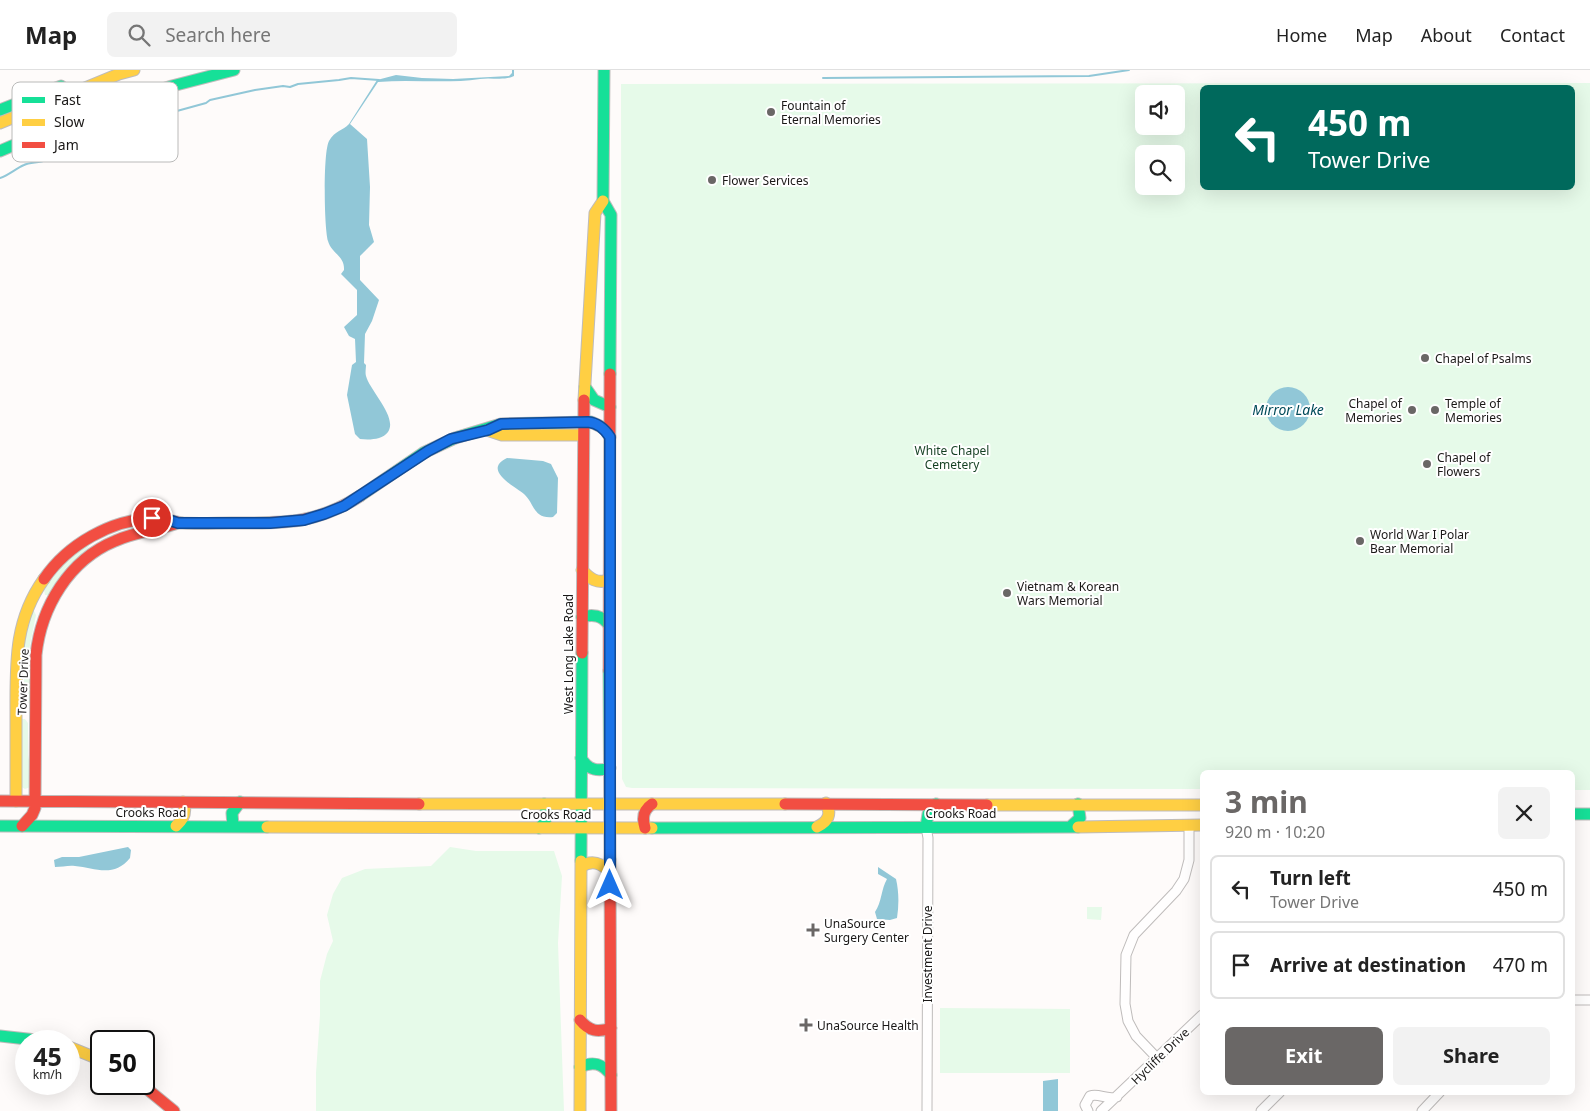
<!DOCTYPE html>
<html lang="en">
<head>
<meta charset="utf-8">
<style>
	body { margin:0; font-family:"Noto Sans",sans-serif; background:#f2f2f2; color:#222; height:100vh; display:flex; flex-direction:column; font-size:19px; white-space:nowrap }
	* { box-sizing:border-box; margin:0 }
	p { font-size:16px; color:#767676 }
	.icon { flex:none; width:28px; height:28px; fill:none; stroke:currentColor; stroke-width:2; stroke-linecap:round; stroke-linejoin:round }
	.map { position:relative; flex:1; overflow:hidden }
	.sheet { position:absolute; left:1200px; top:700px; width:375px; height:325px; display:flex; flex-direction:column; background:#fff; border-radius:8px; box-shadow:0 5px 20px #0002 }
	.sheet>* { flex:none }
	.top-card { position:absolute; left:1200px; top:15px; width:375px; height:105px; border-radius:8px; box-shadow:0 5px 20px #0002; background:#00695c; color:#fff; overflow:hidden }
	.buttons { position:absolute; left:1135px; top:15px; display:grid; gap:10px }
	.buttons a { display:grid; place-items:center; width:50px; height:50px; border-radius:8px; background:#fff; box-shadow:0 5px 20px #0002; font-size:25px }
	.speed { position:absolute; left:15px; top:960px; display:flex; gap:10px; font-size:25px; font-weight:700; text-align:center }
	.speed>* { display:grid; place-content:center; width:65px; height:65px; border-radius:50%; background:#fff; box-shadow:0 5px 20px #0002; line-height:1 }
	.speed small { font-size:12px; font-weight:400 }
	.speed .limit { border:2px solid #111; border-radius:8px; background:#fff; color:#111 }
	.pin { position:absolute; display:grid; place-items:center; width:42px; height:42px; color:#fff; margin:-21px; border:2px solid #fff; border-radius:50%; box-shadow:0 1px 5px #0007 }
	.me { position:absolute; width:55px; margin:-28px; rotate:0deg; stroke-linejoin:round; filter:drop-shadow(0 0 4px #0008) }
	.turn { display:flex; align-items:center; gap:18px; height:105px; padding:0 25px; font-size:22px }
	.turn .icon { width:65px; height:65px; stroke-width:2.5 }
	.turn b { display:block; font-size:35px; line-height:42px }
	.round { display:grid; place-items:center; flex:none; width:52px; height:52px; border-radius:8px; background:#f2f2f2 }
	.overview { display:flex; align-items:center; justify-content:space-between; height:85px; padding:0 25px }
	h1 { font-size:30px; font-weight:700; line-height:38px; color:#6a6766 }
	.cta { display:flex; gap:10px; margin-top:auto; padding:10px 25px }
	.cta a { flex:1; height:58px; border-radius:8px; background:#6a6766; color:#fff; font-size:20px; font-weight:700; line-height:58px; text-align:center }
	.cta a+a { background:#f2f2f2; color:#222 }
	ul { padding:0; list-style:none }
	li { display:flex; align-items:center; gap:15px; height:68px; margin:0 10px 8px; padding:0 15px; border:2px solid #e0e0e0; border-radius:8px }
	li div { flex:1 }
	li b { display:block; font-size:19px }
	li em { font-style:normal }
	header { display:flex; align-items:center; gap:30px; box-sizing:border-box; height:70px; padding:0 25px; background:#fff; border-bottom:1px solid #e0e0e0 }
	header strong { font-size:24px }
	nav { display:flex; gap:28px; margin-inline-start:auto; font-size:18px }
	.search { width:350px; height:45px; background:#f2f2f2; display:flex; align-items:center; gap:12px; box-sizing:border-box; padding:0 18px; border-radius:8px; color:#767676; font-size:19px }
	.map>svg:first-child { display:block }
	.green { fill:#e6fae9; fill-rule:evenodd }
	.water { fill:#91c7d7 }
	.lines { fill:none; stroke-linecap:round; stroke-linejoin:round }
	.stream { stroke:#91c7d7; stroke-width:2 }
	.street-casing { stroke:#bfbcbb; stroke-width:11 }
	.fast-casing { stroke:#bfbcbb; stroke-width:13 }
	.slow-casing { stroke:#bfbcbb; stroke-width:13 }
	.jam-casing { stroke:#bfbcbb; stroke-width:13 }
	.street { stroke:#fffefe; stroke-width:9 }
	.fast { stroke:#16e098; stroke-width:11 }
	.slow { stroke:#ffcf43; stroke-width:11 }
	.jam { stroke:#f24e42; stroke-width:11 }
	.route-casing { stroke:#114b97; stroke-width:12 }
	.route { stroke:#1a73e8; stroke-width:9 }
	.poi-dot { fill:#6a6766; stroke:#fff; stroke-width:2 }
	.labels { text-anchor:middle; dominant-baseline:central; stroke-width:4; stroke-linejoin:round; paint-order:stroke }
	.poi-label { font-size:12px; fill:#1a1817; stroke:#fff; text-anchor:start }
	.park-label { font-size:12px; fill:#143f22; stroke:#fff }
	.street-label { font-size:12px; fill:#1a1817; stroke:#fff }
	.water-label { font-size:14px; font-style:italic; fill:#004a59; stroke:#fff }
	.key { fill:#fff; stroke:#babab9; stroke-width:1 }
	.key-label { font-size:14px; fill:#1a1817 }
</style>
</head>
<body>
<header>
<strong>Map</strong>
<div class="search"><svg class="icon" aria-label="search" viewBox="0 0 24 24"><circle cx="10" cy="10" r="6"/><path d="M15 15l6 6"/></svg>Search here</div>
<nav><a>Home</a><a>Map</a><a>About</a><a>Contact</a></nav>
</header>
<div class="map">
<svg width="1590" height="1041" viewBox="0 0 1590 1041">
	<rect width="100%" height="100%" fill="#fefbfa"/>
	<path class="green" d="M1590 13V720H1573L1572 702H1202V719L632 718 626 717 622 709 621 14ZM1202 18H1572V118H1202ZM1144 24H1176V56H1144ZM1144 84H1176V116H1144Z
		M88 473 89 475 88 478 66 498 49 525H45L44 520 68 488Z
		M32 541H34L36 545 28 585V597L32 611 31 632 27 633 24 629V598L21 581 23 565Z
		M21 649H25L28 653V685L31 700 30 717 25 719 20 716Z
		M450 777 476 781H554L562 806 558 873 564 1041H316V1003L320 945V911L327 884 333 871 327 845 333 824 342 808 365 799 431 796Z
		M1087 837H1102L1101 850 1087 849Z
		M940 938 1070 939V1003H940Z"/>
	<path class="water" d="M512 3H514V6C504 11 491 7 480 9 446 14 412 9 378 12L350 54 367 69 370 117 369 155 374 172 360 186V210L379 230 372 251 365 264 364 293 366 295C366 298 365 303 366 306 370 321 398 347 388 362 382 370 369 370 360 369L355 364 347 325 352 295 356 292 355 269 349 266 344 257 357 245V220L341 204 344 200C345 186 331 183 328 171 324 157 323 82 329 71 335 60 343 61 349 54L377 10 396 5 422 8 453 9 509 6Z
		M1266 339a22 22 0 1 1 44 0a22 22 0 1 1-44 0Z
		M507 388 543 391 551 394 558 408 557 443 553 447C533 449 535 434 524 424 514 416 482 400 507 388Z
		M128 777 131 780 130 788C114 808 95 798 75 796 69 795 62 797 55 797L54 790 62 787H79Z
		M878 797 896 809C899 822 899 835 897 848L890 850 877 849 875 842C882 832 881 819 887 809L878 804Z
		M1058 1009V1041H1043V1011Z"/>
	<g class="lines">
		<path class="stream" d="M513 3V0
			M823 8 1089 6 1129 0
			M0 108C9 105 15 99 24 95 30 92 39 93 46 90 70 80 93 69 117 59H122L166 44 206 33 210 30 255 20 283 16 290 17 298 14 339 10 351 8 379 10"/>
		<g class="street-casing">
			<path id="street" d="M926 757 928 768 927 1041
				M1572 930H1590
				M1158 989 1136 966 1128 951 1125 934 1126 885 1134 865 1176 821 1184 809 1189 790V756
				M1088 1041 1085 1035 1090 1026C1099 1023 1106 1030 1117 1027
				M1101 1041 1202 945
				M1261 1041 1280 1022
				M1422 1041 1440 1022"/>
		</g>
		<g class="fast-casing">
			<path id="fast" d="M604 0 603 131 611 145 610 304
				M0 40 61 16
				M0 81 84 45 172 16 234 0
				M585 317 594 330 610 337
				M360 426 423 383 455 368 501 354 591 352 604 358 610 367
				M582 547C593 544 602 545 609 555
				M609 601 610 790
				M581 688C588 700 597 702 610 698
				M1572 744H1590
				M0 756 267 757
				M233 756 232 743 240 732
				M926 757 928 744 936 734
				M1070 757 1080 748 1078 734
				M539 758C548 751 549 744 544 734
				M652 758 1078 757
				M581 791 582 583
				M0 966 45 971
				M580 997C593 991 602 993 611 1005"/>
		</g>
		<g class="slow-casing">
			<path id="slow" d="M0 53 119 4 134 0
				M584 330 595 143 603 131
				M487 360 502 365H583
				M582 500C590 509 597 514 609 510
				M16 731C16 701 16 672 16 642 16 593 14 551 44 509
				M419 734H785
				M987 735H1202
				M176 756C184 749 187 742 183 732
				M267 757 652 758
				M817 757C828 752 832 744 826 733
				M1078 757 1202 755
				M581 797C592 789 601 793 610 802
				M69 977 101 990
				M580 1041 581 791"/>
		</g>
		<g class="jam-casing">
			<path id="jam" d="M44 509C68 474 111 450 153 448 163 448 173 452 183 453 199 454 216 453 232 453 283 453 315 455 360 426
				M582 583 584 330
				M609 601 610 304
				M0 731 419 734
				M785 734 987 735
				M22 756 32 745 35 738 36 585C41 537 69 490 115 471 135 462 157 460 178 453
				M645 758C642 748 643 740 652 734
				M610 790 611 1041
				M580 950C589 961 598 963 611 958
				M141 1014 174 1041"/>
		</g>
		<use href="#street" class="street"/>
		<use href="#fast" class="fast"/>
		<use href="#slow" class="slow"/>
		<use href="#jam" class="jam"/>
	</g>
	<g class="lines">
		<g class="route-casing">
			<path id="route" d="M152 448H163L178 453H270L304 450 324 444 344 436 428 381 451 369 488 360 501 354 588 352C598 353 604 358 610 367V815"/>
		</g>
		<use href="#route" class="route"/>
	</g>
	<g class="poi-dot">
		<circle cx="771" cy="42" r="5"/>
		<circle cx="712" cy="110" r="5"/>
		<circle cx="1425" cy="288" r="5"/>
		<circle cx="1412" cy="340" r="5"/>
		<circle cx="1435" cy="340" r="5"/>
		<circle cx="1427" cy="394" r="5"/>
		<circle cx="1360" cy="471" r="5"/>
		<circle cx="1007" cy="523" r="5"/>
		<path d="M810.5 852.5h5v5h5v5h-5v5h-5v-5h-5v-5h5z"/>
		<path d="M803.5 947.5h5v5h5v5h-5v5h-5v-5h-5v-5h5z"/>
	</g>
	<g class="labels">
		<g class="poi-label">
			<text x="781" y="35">Fountain of<tspan x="781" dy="14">Eternal Memories</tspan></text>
			<text x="722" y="110">Flower Services</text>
			<text x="1435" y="288">Chapel of Psalms</text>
			<text x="1402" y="333" text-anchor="end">Chapel of<tspan x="1402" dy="14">Memories</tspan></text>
			<text x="1445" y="333">Temple of<tspan x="1445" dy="14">Memories</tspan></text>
			<text x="1437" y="387">Chapel of<tspan x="1437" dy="14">Flowers</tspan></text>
			<text x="1370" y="464">World War I Polar<tspan x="1370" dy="14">Bear Memorial</tspan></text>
			<text x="1017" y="516">Vietnam &amp; Korean<tspan x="1017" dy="14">Wars Memorial</tspan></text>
			<text x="824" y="853">UnaSource<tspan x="824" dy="14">Surgery Center</tspan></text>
			<text x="817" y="955">UnaSource Health</text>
		</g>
		<g class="park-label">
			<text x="952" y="380">White Chapel<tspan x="952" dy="14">Cemetery</tspan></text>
		</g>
		<g class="street-label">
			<text transform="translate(568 584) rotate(-90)">West Long Lake Road</text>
			<text transform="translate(23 612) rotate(-88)">Tower Drive</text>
			<text x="151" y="742">Crooks Road</text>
			<text x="961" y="743">Crooks Road</text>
			<text x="556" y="744">Crooks Road</text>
			<text transform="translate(927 884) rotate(-90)">Investment Drive</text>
			<text transform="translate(1160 986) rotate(-44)">Hycliffe Drive</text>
		</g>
		<g class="water-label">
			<text x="1288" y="339">Mirror Lake</text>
		</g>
	</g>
	<rect x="12" y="12" width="166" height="80" rx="8" class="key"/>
	<rect x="22" y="27" width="23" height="6" fill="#16e098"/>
	<rect x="22" y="49" width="23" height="7" fill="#ffcf43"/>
	<rect x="22" y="72" width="23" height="6" fill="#f24e42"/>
	<g class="key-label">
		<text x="54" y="35">Fast</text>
		<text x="54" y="57">Slow</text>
		<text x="54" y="80">Jam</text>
	</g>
</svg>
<div class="buttons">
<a><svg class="icon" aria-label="sound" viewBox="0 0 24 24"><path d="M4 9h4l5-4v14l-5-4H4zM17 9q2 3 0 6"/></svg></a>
<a><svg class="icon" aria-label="search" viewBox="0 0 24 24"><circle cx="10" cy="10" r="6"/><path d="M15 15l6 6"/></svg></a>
</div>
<div class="speed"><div>45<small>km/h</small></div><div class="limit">50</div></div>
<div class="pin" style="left:152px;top:448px;background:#d93025"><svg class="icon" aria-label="arrive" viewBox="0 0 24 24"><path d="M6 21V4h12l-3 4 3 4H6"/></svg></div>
<svg class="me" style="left:610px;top:815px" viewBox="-20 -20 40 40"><path d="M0-17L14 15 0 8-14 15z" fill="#1a73e8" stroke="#fff" stroke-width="4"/></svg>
<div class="top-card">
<div class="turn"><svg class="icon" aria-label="left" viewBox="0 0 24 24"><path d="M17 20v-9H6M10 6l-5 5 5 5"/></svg><div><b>450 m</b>Tower Drive</div></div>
</div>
<section class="sheet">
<div class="overview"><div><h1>3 min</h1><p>920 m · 10:20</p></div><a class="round"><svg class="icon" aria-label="close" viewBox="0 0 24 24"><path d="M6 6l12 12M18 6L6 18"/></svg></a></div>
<ul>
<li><svg class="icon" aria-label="left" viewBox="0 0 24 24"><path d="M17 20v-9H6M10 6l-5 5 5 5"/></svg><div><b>Turn left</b><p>Tower Drive</p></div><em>450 m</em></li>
<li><svg class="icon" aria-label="arrive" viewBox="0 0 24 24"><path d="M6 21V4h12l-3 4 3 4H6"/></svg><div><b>Arrive at destination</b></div><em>470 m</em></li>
</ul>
<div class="cta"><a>Exit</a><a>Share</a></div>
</section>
</div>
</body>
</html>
